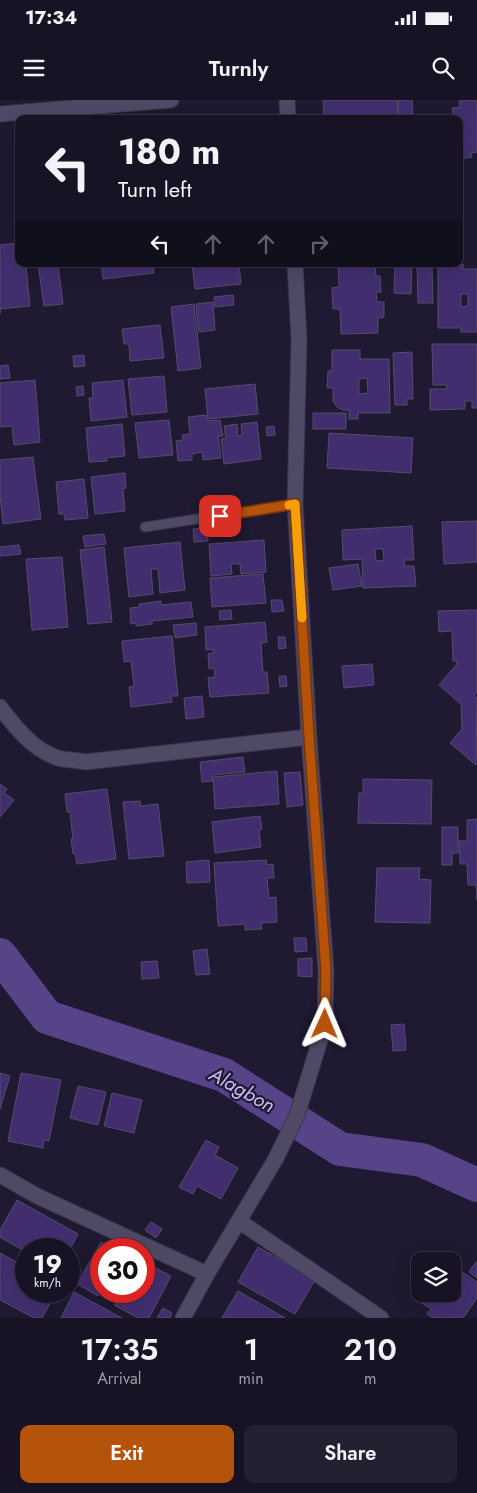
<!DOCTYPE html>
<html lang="en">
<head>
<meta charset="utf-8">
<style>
	body { margin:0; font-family:Jost,sans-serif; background:#242032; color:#f1f3f6; height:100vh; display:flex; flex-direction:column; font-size:19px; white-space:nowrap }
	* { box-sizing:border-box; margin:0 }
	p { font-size:16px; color:#9e9ea7 }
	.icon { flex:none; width:28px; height:28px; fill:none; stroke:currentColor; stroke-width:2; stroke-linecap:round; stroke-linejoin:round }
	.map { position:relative; height:1218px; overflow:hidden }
	.details { display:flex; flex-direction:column; background:#171325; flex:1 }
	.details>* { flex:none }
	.hud { position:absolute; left:15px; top:15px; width:448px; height:152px; border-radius:10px; box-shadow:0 5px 20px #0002,0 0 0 1px #363242; background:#171325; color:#f1f3f6; overflow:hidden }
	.fabs { position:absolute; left:411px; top:1152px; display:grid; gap:10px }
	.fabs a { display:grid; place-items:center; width:50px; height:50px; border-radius:10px; background:#171325; box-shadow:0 5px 20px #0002,0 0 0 1px #363242; font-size:25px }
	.speed { position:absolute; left:15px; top:1138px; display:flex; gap:10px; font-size:25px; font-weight:700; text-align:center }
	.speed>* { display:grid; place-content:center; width:65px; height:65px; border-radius:50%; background:#171325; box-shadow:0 5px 20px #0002,0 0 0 1px #363242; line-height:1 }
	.speed small { font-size:12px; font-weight:400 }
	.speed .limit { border:8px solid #d22; background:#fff; color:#111 }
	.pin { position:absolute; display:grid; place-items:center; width:42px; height:42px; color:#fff; margin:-21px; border-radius:10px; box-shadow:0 2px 8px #0006 }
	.me { position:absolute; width:55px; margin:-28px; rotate:1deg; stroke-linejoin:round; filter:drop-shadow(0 0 4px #0008) }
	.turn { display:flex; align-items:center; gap:18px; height:105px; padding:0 20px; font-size:22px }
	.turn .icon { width:65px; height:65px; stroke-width:2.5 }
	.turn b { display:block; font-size:35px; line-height:42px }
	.lanes { display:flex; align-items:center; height:48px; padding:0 20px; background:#0003; justify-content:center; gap:25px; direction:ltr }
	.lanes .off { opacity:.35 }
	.eta { display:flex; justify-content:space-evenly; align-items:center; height:85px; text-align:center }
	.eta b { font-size:30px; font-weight:600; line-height:35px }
	.primary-button { display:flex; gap:10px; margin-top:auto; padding:10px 20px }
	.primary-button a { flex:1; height:58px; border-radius:10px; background:#b45309; color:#fff; font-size:20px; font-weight:600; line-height:58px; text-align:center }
	.primary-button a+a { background:#242032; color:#f1f3f6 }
	.status { display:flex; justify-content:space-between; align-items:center; height:35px; padding:0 25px; background:#171325; direction:ltr }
	.status svg { height:14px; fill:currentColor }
	header { display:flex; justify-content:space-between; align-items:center; height:65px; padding:0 20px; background:#171325; font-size:22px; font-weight:600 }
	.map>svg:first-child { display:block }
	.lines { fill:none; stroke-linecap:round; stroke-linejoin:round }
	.river { stroke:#574488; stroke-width:34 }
	.building { fill:#422e6f; stroke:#534d6a; fill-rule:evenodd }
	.service-casing { stroke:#3a3448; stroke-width:11 }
	.minor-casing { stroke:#3a3448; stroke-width:17 }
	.service { stroke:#4f4965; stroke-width:9 }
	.minor { stroke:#4f4965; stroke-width:15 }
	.route-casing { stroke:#753606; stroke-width:12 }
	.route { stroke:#b45309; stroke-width:9 }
	.slow { stroke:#f59e0b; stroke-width:9 }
	.labels { text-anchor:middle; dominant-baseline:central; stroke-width:4.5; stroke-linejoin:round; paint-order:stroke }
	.water-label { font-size:20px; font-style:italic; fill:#c9bcf7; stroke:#1f1931 }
</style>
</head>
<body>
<div class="status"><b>17:34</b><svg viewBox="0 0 49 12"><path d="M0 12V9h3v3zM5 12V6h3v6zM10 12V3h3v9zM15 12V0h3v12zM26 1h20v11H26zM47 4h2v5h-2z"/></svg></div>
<header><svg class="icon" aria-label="menu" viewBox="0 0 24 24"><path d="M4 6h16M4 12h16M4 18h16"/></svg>Turnly<svg class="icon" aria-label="search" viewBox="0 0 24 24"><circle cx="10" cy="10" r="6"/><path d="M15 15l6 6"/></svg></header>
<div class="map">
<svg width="477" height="1218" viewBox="0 0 477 1218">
	<rect width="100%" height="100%" fill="#1f1931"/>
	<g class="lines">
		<path class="river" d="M0 855 47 917 224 975 340 1049 422 1060 477 1085"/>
	</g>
	<path class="building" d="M323 0H397L398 19H324Z
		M398 0H412L413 14 399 15Z
		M459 0H477V52L471 53 472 57 459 59V19H454L452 8 460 7Z
		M19 143V168L26 167 30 206 0 209V214V145Z
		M38 164H58L63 204 44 206Z
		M101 164H153L154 173 103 179Z
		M192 164H239L241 184 195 189Z
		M375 164 376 176H380L381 192H376L377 202H384V217L378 218V233L341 234 340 209H333L332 188 339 187 338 165Z
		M395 164H412L411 194 394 193Z
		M438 164H463V169H477V232H461V228H438ZM461 194H468V206L461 207Z
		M432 166 433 203H418L417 167Z
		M233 195 234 205 215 207 214 197Z
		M213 202 215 230 199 232 196 204Z
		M194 204 201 268 178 271 171 207Z
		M160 225 164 258 130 261 129 244H124L122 229Z
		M432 244H477V308H472V301H465V309L430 310V289H447V285H433Z
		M332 250H360V259H389L390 313H358V319H349V310H343L337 307 333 301V288H327L328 271H332ZM367 278 368 293 359 294V279Z
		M412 252 413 299H407V305H395L393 253Z
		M84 255 85 266 74 267 73 256Z
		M8 265 10 278 0 279V266Z
		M164 276 167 312 132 315 128 279Z
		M35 280 40 342 14 345 12 326 0 327V283Z
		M123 280 127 317 91 321 89 298H93L92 283Z
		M255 284 258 314 208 319 205 289Z
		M83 286 84 295 77 296 76 287Z
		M313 313H346V329H313Z
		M206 315 207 321 220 320 223 336H218L221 358 203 360 202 352 192 354V360L178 361 176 341 183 340 182 335 190 334 188 317Z
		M169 320 173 355 139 358 135 323Z
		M257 322 261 359 224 364 221 339 226 338 224 326 237 324 238 336 242 335 241 324Z
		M122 324 125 356 106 358 107 361 89 362 86 328Z
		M274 326 275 335 267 336 266 327Z
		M329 333 413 338 411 373 327 368Z
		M33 357 41 419 3 424 0 396V360Z
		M125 373 126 388 123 389 125 411 95 414 91 377Z
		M84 379 88 418 65 420 64 414H59L56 382Z
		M477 421V462L444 464 442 422Z
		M412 426 414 460H404L405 466H414L416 486 363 488 362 459 343 460 342 430ZM375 449H383L384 460 376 461Z
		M207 428 208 441 194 442 193 429Z
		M104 434 106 444 85 447 83 436Z
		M264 440 266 472 241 474 240 464H231L232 474 211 476 209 444Z
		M180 442 185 490 160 493 158 469H151L153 494 129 497 124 448Z
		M19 445 21 454 0 456V447Z
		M104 447 112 522 88 524 80 450Z
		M62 457 68 527 32 530 26 459Z
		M358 464 362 486 333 490 329 468Z
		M263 474 266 503 212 507 210 478Z
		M271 500H282L284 511 272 512Z
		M161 501V505L191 502 193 517 152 521V524L136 526V523L131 524 130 508 140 507 139 504Z
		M231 510 232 519 220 520 219 511Z
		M477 510V592L474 596 477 598 476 665 450 643 462 629 461 604 439 585 457 564 456 561H453L452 531 439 532 438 511Z
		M265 522 267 542 261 543 263 572H267L269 593 210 597 208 578 215 577 214 568 209 569 208 554 213 553V549L206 550 205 527Z
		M196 523 197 535 175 538 173 525Z
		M172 536 178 596H171L172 602 131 607 129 587 134 586 131 561 124 562 122 541Z
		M278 537H285L286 548 279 549Z
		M372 564 374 585 344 588 342 566Z
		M279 576H286L287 586 280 587Z
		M202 596 204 617 186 619 184 598Z
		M243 657 245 672 212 675 213 681 202 682 200 662Z
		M277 671 279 704 215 709 213 677Z
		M300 672 303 705 287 707 284 673Z
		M363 679 432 680 431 724 358 723 359 693H363Z
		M0 684 7 689 4 693 14 700 0 717Z
		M107 689 116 759 77 764 75 753 73 754 71 739H73L70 712H67L65 694Z
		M140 701 141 706 158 704 164 756 129 759 123 702Z
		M260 716 262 729 259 730 261 747 215 753 212 722Z
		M477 719V800L476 785H468L467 764H460L459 741H467V720Z
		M442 727H458V753H452V765H442Z
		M209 760 210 782 187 783 186 762Z
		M266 760 267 765 273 764 274 778H267L269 798 276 797 277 822 261 823 262 829 245 830V824L218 826 214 763Z
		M377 768H420L419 779 431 780 430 823 375 822Z
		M294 838H306L307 851 295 852Z
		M207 849 210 874 196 875 193 851Z
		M312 858V877L298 876V859Z
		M157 861 159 878 142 879 141 862Z
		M404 924 406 950 393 951 391 925Z
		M0 973 10 976 0 1009Z
		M21 973 61 980 49 1041 44 1040 43 1048 8 1041Z
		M78 986 106 992 98 1025 70 1018Z
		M112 993 142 1000 134 1033 104 1026Z
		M206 1040 219 1047 215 1055 238 1068 221 1099 197 1086 193 1094 179 1087Z
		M17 1100 78 1134 69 1151V1149H26V1152L0 1137V1130Z
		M151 1122 162 1129 156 1138 145 1130Z
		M101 1142 113 1149H101V1191L98 1196 77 1184Z
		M258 1147 315 1180 295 1214 238 1182Z
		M0 1153 26 1167V1191H57L42 1218H34L0 1200Z
		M144 1162 171 1176 149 1218H138L114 1205 122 1191H144Z
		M476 1162H477V1178L469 1172Z
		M452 1165 477 1182V1198L463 1218H438L436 1217 433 1218 427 1214 431 1209 416 1199 420 1193 452 1194Z
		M238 1191 285 1218H222Z
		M74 1192 122 1218H61Z
		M163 1208 172 1213 170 1218H157Z"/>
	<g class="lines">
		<g class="service-casing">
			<path id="service" d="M145 427 295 404"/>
		</g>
		<g class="minor-casing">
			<path id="minor" d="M287 0 288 19
				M0 14 171 0
				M0 607C15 627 33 650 58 658 66 660 76 660 85 662L309 637
				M0 1075 37 1096 207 1174
				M239 1121 381 1218
				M183 1218 207 1174 275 1060 297 1015 325 924 326 871 309 637 295 404 299 239 295 164"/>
		</g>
		<use href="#service" class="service"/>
		<use href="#minor" class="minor"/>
	</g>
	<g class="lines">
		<g class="route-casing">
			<path id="route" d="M220 416 295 404 309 636 326 871 325 924"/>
		</g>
		<use href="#route" class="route"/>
		<path class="slow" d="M289 405 295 404 302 518"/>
	</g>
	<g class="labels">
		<g class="water-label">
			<text transform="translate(242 990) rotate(29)">Alagbon</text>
		</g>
	</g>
</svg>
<div class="fabs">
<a><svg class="icon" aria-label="layers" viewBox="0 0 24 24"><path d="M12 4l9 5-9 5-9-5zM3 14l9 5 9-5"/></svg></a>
</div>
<div class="speed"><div>19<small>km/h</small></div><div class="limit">30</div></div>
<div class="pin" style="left:220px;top:416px;background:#d93025"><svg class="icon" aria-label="arrive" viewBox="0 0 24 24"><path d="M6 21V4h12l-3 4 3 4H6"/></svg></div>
<svg class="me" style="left:325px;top:924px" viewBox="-20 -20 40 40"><path d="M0-17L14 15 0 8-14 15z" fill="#b45309" stroke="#fff" stroke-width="4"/></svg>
<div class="hud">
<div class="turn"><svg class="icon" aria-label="left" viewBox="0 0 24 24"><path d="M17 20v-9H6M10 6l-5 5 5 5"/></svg><div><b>180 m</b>Turn left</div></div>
<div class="lanes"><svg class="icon" aria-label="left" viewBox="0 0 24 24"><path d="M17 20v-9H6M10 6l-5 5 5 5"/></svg><svg class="icon off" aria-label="ahead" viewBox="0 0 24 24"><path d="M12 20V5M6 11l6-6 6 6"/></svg><svg class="icon off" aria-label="ahead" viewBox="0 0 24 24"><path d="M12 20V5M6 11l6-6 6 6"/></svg><svg class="icon off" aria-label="right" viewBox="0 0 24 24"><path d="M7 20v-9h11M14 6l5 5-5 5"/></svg></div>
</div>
</div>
<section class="details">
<div class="eta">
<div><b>17:35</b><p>Arrival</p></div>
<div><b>1</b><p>min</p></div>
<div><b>210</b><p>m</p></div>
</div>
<div class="primary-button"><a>Exit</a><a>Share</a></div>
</section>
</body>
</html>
